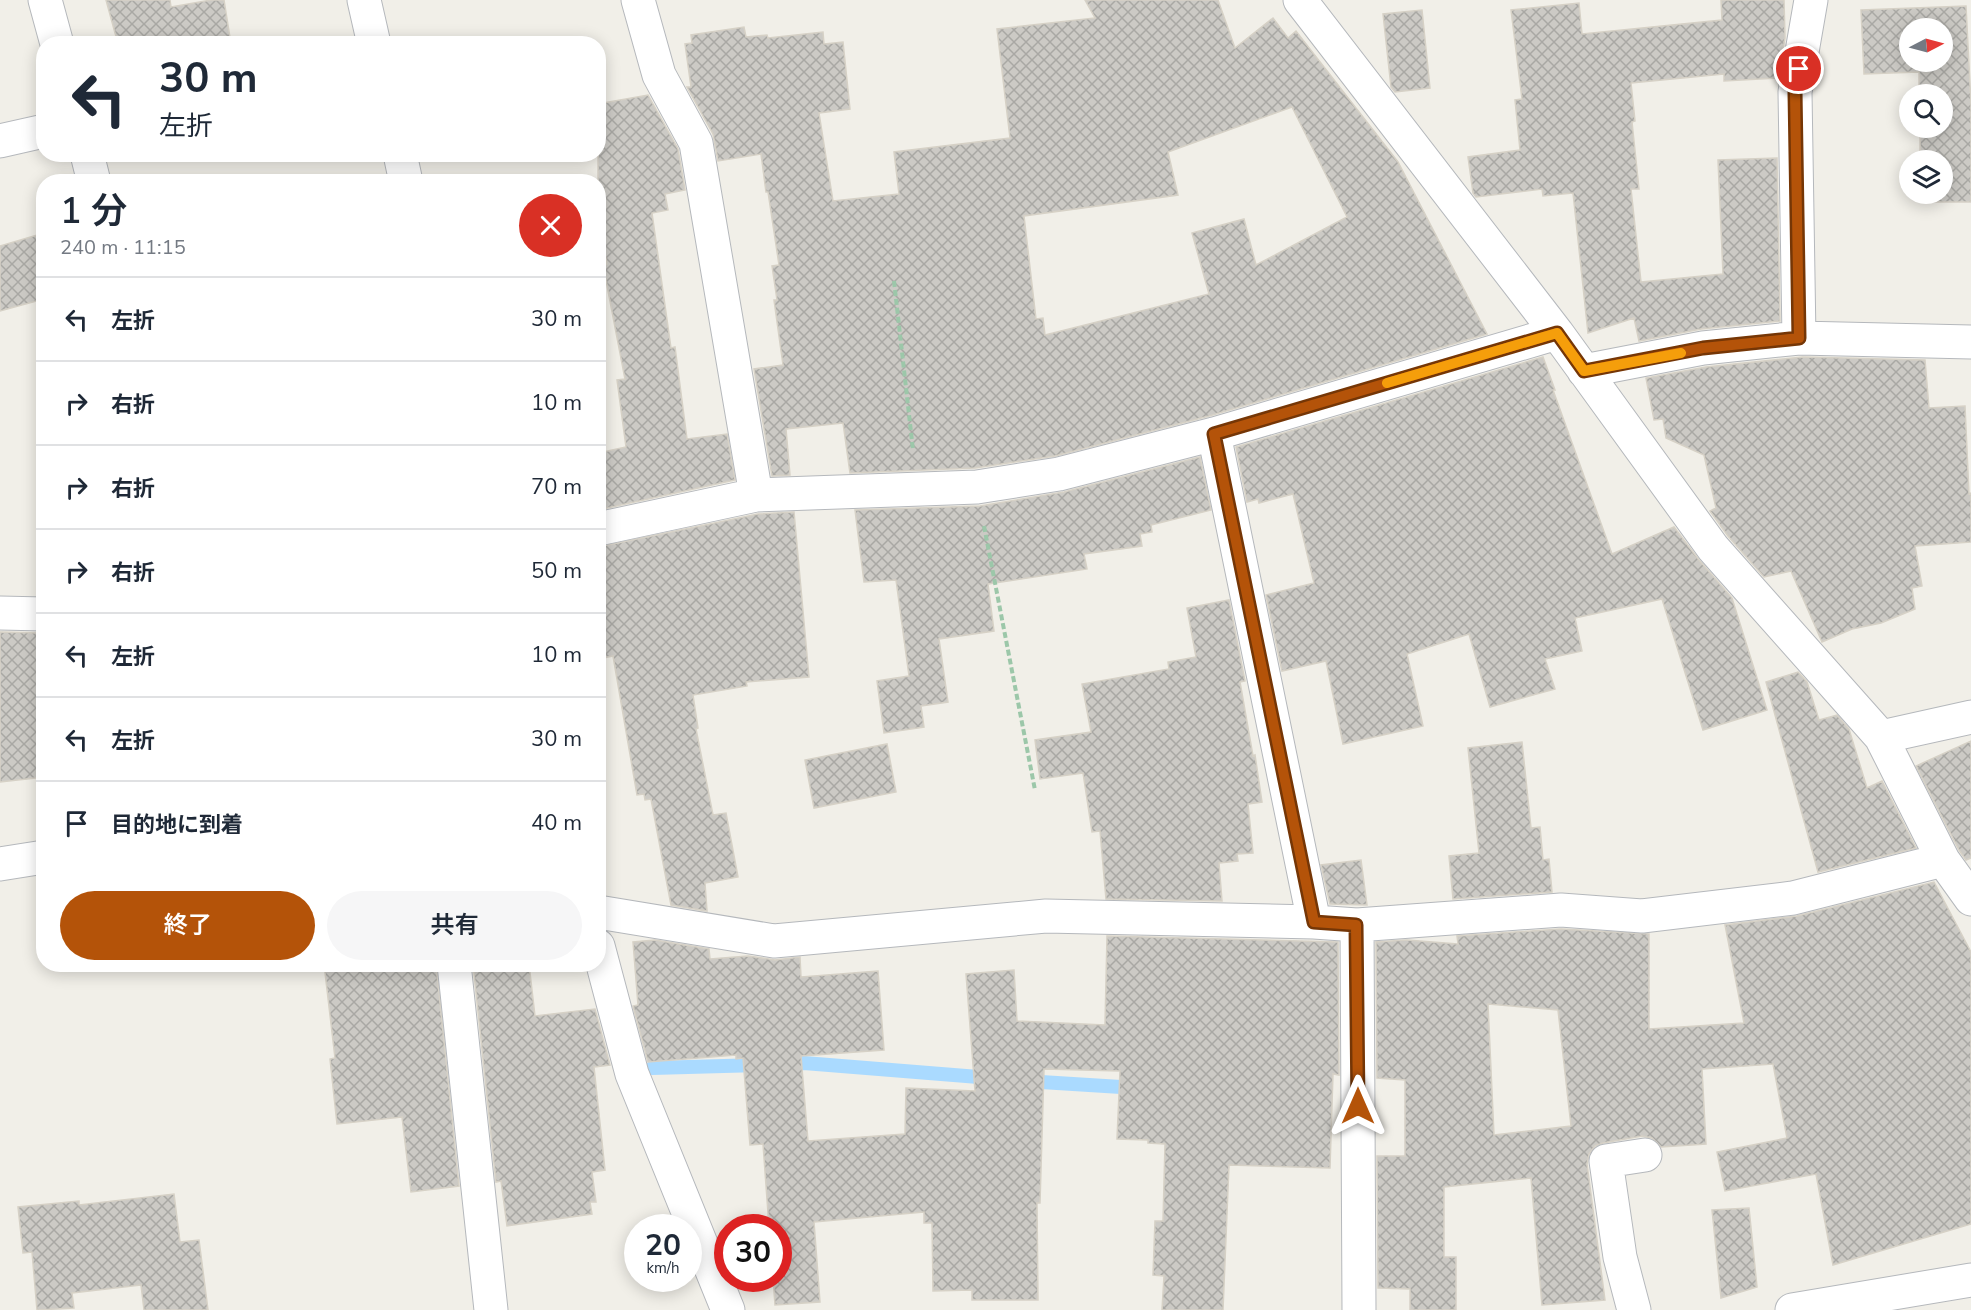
<!DOCTYPE html>
<html lang="ja">
<head>
<meta charset="utf-8">
<style>
	body { margin:0; font-family:"Nunito Sans","Noto Sans JP",sans-serif; background:#f6f6f7; color:#1f2937; height:100vh; display:flex; flex-direction:column; font-size:22px; white-space:nowrap }
	* { box-sizing:border-box; margin:0 }
	p { font-size:20px; color:#747a83 }
	.icon { flex:none; width:33px; height:33px; fill:none; stroke:currentColor; stroke-width:2; stroke-linecap:round; stroke-linejoin:round }
	.map { position:relative; flex:1; overflow:hidden }
	.details { position:absolute; left:36px; top:174px; width:570px; height:798px; display:flex; flex-direction:column; background:#fff; border-radius:24px; box-shadow:0 3px 15px #0003 }
	.details>* { flex:none }
	.hud { position:absolute; left:36px; top:36px; width:570px; height:126px; border-radius:24px; box-shadow:0 3px 15px #0003; background:#fff; color:#1f2937; overflow:hidden }
	.needle { width:39px; rotate:84deg }
	.controls { position:absolute; left:1899px; top:18px; display:grid; gap:12px }
	.controls a { display:grid; place-items:center; width:54px; height:54px; border-radius:50%; background:#fff; box-shadow:0 3px 15px #0003; font-size:30px }
	.speed { position:absolute; left:624px; top:1214px; display:flex; gap:12px; font-size:30px; font-weight:700; text-align:center }
	.speed>* { display:grid; place-content:center; width:78px; height:78px; border-radius:50%; background:#fff; box-shadow:0 3px 15px #0003; line-height:1 }
	.speed small { font-size:15px; font-weight:400 }
	.speed .limit { border:9px solid #d22; background:#fff; color:#111 }
	.pin { position:absolute; display:grid; place-items:center; width:51px; height:51px; color:#fff; margin:-26px; border:3px solid #fff; border-radius:50%; box-shadow:0 2px 6px #0007 }
	.me { position:absolute; width:66px; margin:-33px; rotate:0deg; stroke-linejoin:round; filter:drop-shadow(0 0 4px #0008) }
	.turn { display:flex; align-items:center; gap:21px; height:126px; padding:0 24px; font-size:27px }
	.turn .icon { width:78px; height:78px; stroke-width:2.5 }
	.turn b { display:block; font-size:42px; line-height:51px }
	.round { display:grid; place-items:center; flex:none; width:63px; height:63px; border-radius:32px; background:#f6f6f7 }
	.summary { display:flex; align-items:center; justify-content:space-between; height:102px; padding:0 24px }
	h1 { font-size:36px; font-weight:600; line-height:45px }
	.cta { display:flex; gap:12px; margin-top:auto; padding:12px 24px }
	.cta a { flex:1; height:69px; border-radius:36px; background:#b45309; color:#fff; font-size:24px; font-weight:600; line-height:69px; text-align:center }
	.cta a+a { background:#f6f6f7; color:#1f2937 }
	ul { padding:0; list-style:none }
	li { display:flex; align-items:center; gap:18px; height:84px; padding:0 24px; border-top:2px solid #e0e1e3 }
	li div { flex:1 }
	li b { display:block; font-size:22px }
	li em { font-style:normal }
	.map>svg:first-child { display:block }
	.lines { fill:none; stroke-linecap:round; stroke-linejoin:round }
	.stream { stroke:#aadaff; stroke-width:14 }
	.building { fill:url(#building-cross-hatch); stroke:#d6d1c6; stroke-width:1.5; fill-rule:evenodd }
	.minor-casing { stroke:#b5b8bc; stroke-width:35 }
	.path { stroke:#9cc7a9; stroke-width:4; stroke-dasharray:6 3; stroke-linecap:butt }
	.minor { stroke:#fff; stroke-width:33 }
	.route-casing { stroke:#753606; stroke-width:15 }
	.route { stroke:#b45309; stroke-width:10 }
	.slow { stroke:#f59e0b; stroke-width:10 }
</style>
</head>
<body>
<div class="map">
<svg width="1971" height="1310" viewBox="0 0 1971 1310">
	<defs>
		<pattern id="building-cross-hatch" width="8" height="8" patternUnits="userSpaceOnUse" patternTransform="scale(1.5)"><rect width="8" height="8" fill="#cccac5"/><path d="M0 0l8 8M0 8l8-8" fill="none" stroke="#a9a8a4"/></pattern>
	</defs>
	<rect width="100%" height="100%" fill="#f1efe8"/>
	<g class="lines">
		<path class="stream" d="M786 1064 804 1063 991 1078
			M652 1068 760 1065
			M1025 1081 1137 1088"/>
	</g>
	<path class="building" d="M106 0H170L171 7 211 0H224L231 44H118Z
		M1085 0H1218L1235 48 1273 18 1288 38 1296 31 1398 162 1487 334 1209 416 1055 456 975 468 850 473 843 423 786 429 790 475 772 476 754 369 783 365 774 300H777L772 266 779 265 768 192H766L761 154 718 161 713 134 687 87H691L685 44 692 43 691 35 744 27 746 37 767 35 768 38 823 32 824 44 843 42 850 109 819 113 833 201 899 194 894 152 1010 138 997 29 1095 18ZM1292 107 1347 217 1256 265 1244 219 1192 233 1209 294 1045 335 1043 318 1036 319 1024 216 1178 195 1168 152Z
		M1721 0H1784L1785 38 1778 78 1724 81V74L1631 83 1635 121 1632 122 1639 189H1631L1641 282 1723 274 1718 160 1777 158 1780 321 1701 329 1639 341 1634 318 1588 333 1573 193 1543 196 1542 189 1476 197 1473 193 1468 157 1520 150 1515 100 1522 99 1511 10 1579 3 1582 34 1722 20Z
		M1966 6 1971 104V202H1920V194H1942V160H1920V128H1942V94H1919V72L1864 74 1861 10ZM1910 28H1942V62H1910Z
		M1422 10 1430 88 1395 92 1391 87 1383 14Z
		M648 95 678 149 685 190 665 194 668 210 652 213 671 348 675 347 687 439 727 434 735 480 598 510V453L626 447 617 380 625 379 603 265 607 264 598 220V104Z
		M44 233V299L0 311V246Z
		M1543 357 1555 390H1553L1612 554 1674 527 1699 560 1732 598 1767 710 1703 730 1662 599 1575 618 1582 651 1545 659 1555 689 1490 707 1469 634 1407 654 1423 726 1343 744 1326 661 1282 671 1266 595 1314 583 1293 494 1259 503 1258 499 1247 502 1236 447Z
		M1803 357 1925 360 1929 408 1965 406 1969 494 1971 493V542L1915 546 1922 586 1912 588 1915 609 1881 623 1852 629 1822 642 1791 571 1764 577 1728 536 1710 511 1716 508 1704 455 1666 438 1663 419 1654 420 1646 378 1706 367Z
		M1200 457 1211 510 1151 525 1152 532 1140 534 1142 546 1084 554 1087 569 988 584 994 631 939 639 948 702 921 706 924 727 884 733 877 681 909 676 896 580 864 582 855 510 980 506 1064 492Z
		M794 512 809 677 746 682 747 686 693 695 698 728 696 729 713 815 726 813 738 877 705 883 707 911 671 905 651 799 645 800 644 794 637 795 613 656 598 659V547L758 514Z
		M1229 600 1245 681 1240 682 1253 756 1255 755 1262 802 1248 804 1253 853 1237 854 1238 861 1219 863 1222 901 1106 899 1100 831 1092 832 1083 773 1040 779 1035 740 1091 732 1082 684 1169 669 1168 662 1196 657 1187 608Z
		M0 632 40 633 44 659V777L0 782Z
		M1798 672 1807 682 1819 720 1837 715 1849 729 1867 788 1882 781 1916 848 1818 872 1766 682Z
		M1971 741V858L1966 860 1959 850 1916 766Z
		M1522 742 1531 828 1540 827 1543 860 1549 859 1552 892 1453 899 1449 856 1479 853 1468 748Z
		M887 744 896 792 814 808 805 760Z
		M1361 860 1367 905 1330 904 1321 865Z
		M1934 882 1971 952V1224L1833 1265 1816 1174 1725 1191 1717 1152 1787 1138 1773 1064 1702 1069 1706 1144 1661 1147 1652 1138 1642 1136 1603 1143 1595 1146 1589 1154 1587 1164 1605 1300 1542 1305 1531 1178 1444 1187V1257H1456V1310H1410V1289L1378 1288 1377 1156H1405V1080L1377 1078 1376 942 1407 940 1458 944 1457 936 1561 929 1649 934V1029L1744 1023 1725 925 1797 916ZM1488 1004 1558 1010 1571 1126 1494 1135Z
		M1107 936 1338 942 1339 1075 1333 1074 1330 1168 1229 1165 1223 1310H1162L1164 1276 1153 1275 1155 1221H1163L1165 1144 1148 1143V1140L1117 1139 1120 1071 1044 1069 1040 1203H1037L1038 1300H972V1290L933 1291 932 1223H924V1212L814 1222 820 1302 775 1305 773 1278H778V1227H769L763 1144 750 1145 743 1058 736 1059V1055L648 1062 633 1006 638 1005 633 942 655 940 709 949 710 959 748 956 775 960 800 957 801 977 878 971 884 1050 801 1056 808 1141 905 1134 906 1088 975 1091 966 974 1014 970 1017 1021 1105 1025Z
		M324 964H436L459 1186 411 1192 402 1117 337 1124 330 1059 335 1058Z
		M473 964H529L535 1016 595 1009 610 1065 594 1067 605 1170 592 1172 596 1202H590L592 1214 507 1226 501 1181 496 1182Z
		M174 1194 180 1242 199 1240 208 1310H144L141 1285 72 1293 74 1308 37 1310 32 1252 23 1253 18 1207 79 1201V1205Z
		M1749 1208 1757 1287 1721 1298 1712 1210Z"/>
	<g class="lines">
		<g class="minor-casing">
			<path id="minor" d="M45 0 57 44
				M364 0 374 44
				M638 0 659 75 696 143 756 495
				M1300 0 1557 333 1713 548 1881 737 1943 860 1971 899
				M0 141 44 131
				M87 154 94 182
				M400 154 406 182
				M1799 338 1795 92 1811 0
				M1584 371 1703 348 1799 338 1971 342
				M1214 434 1314 922
				M598 529 756 495 977 487 1059 474 1214 434 1557 333
				M0 613 44 614
				M1881 737 1971 717
				M0 864 44 857
				M598 912 774 941 1046 916 1314 922 1357 925 1561 910 1642 916 1793 898 1943 860
				M1357 925 1359 1310
				M598 946 632 1074 728 1310
				M454 964 491 1310
				M1634 1310 1620 1257 1606 1161 1645 1155
				M1792 1310 1971 1280"/>
		</g>
		<path class="path" d="M894 281 913 450
			M984 526 1035 790"/>
		<use href="#minor" class="minor"/>
	</g>
	<g class="lines">
		<g class="route-casing">
			<path id="route" d="M1358 1106 1356 925 1314 922 1214 434 1557 333 1584 371 1703 348 1799 338 1795 92 1799 69"/>
		</g>
		<use href="#route" class="route"/>
		<path class="slow" d="M1387 383 1557 333 1584 371 1681 353"/>
	</g>
</svg>
<div class="controls">
<a><svg class="needle" viewBox="-14 -14 28 28"><path d="M0-13l5 13h-10z" fill="#e53935"/><path d="M0 13l5-13h-10z" fill="#747a83"/></svg></a>
<a><svg class="icon" aria-label="search" viewBox="0 0 24 24"><circle cx="10" cy="10" r="6"/><path d="M15 15l6 6"/></svg></a>
<a><svg class="icon" aria-label="layers" viewBox="0 0 24 24"><path d="M12 4l9 5-9 5-9-5zM3 14l9 5 9-5"/></svg></a>
</div>
<div class="speed"><div>20<small>km/h</small></div><div class="limit">30</div></div>
<div class="pin" style="left:1799px;top:69px;background:#d93025"><svg class="icon" aria-label="arrive" viewBox="0 0 24 24"><path d="M6 21V4h12l-3 4 3 4H6"/></svg></div>
<svg class="me" style="left:1358px;top:1106px" viewBox="-20 -20 40 40"><path d="M0-17L14 15 0 8-14 15z" fill="#b45309" stroke="#fff" stroke-width="4"/></svg>
<div class="hud">
<div class="turn"><svg class="icon" aria-label="left" viewBox="0 0 24 24"><path d="M17 20v-9H6M10 6l-5 5 5 5"/></svg><div><b>30 m</b>左折</div></div>
</div>
<section class="details">
<div class="summary"><div><h1>1 分</h1><p>240 m · 11:15</p></div><a class="round" style="background:#d93025;color:#fff"><svg class="icon" aria-label="close" viewBox="0 0 24 24"><path d="M6 6l12 12M18 6L6 18"/></svg></a></div>
<ul>
<li><svg class="icon" aria-label="left" viewBox="0 0 24 24"><path d="M17 20v-9H6M10 6l-5 5 5 5"/></svg><div><b>左折</b></div><em>30 m</em></li>
<li><svg class="icon" aria-label="right" viewBox="0 0 24 24"><path d="M7 20v-9h11M14 6l5 5-5 5"/></svg><div><b>右折</b></div><em>10 m</em></li>
<li><svg class="icon" aria-label="right" viewBox="0 0 24 24"><path d="M7 20v-9h11M14 6l5 5-5 5"/></svg><div><b>右折</b></div><em>70 m</em></li>
<li><svg class="icon" aria-label="right" viewBox="0 0 24 24"><path d="M7 20v-9h11M14 6l5 5-5 5"/></svg><div><b>右折</b></div><em>50 m</em></li>
<li><svg class="icon" aria-label="left" viewBox="0 0 24 24"><path d="M17 20v-9H6M10 6l-5 5 5 5"/></svg><div><b>左折</b></div><em>10 m</em></li>
<li><svg class="icon" aria-label="left" viewBox="0 0 24 24"><path d="M17 20v-9H6M10 6l-5 5 5 5"/></svg><div><b>左折</b></div><em>30 m</em></li>
<li><svg class="icon" aria-label="arrive" viewBox="0 0 24 24"><path d="M6 21V4h12l-3 4 3 4H6"/></svg><div><b>目的地に到着</b></div><em>40 m</em></li>
</ul>
<div class="cta"><a>終了</a><a>共有</a></div>
</section>
</div>
</body>
</html>
